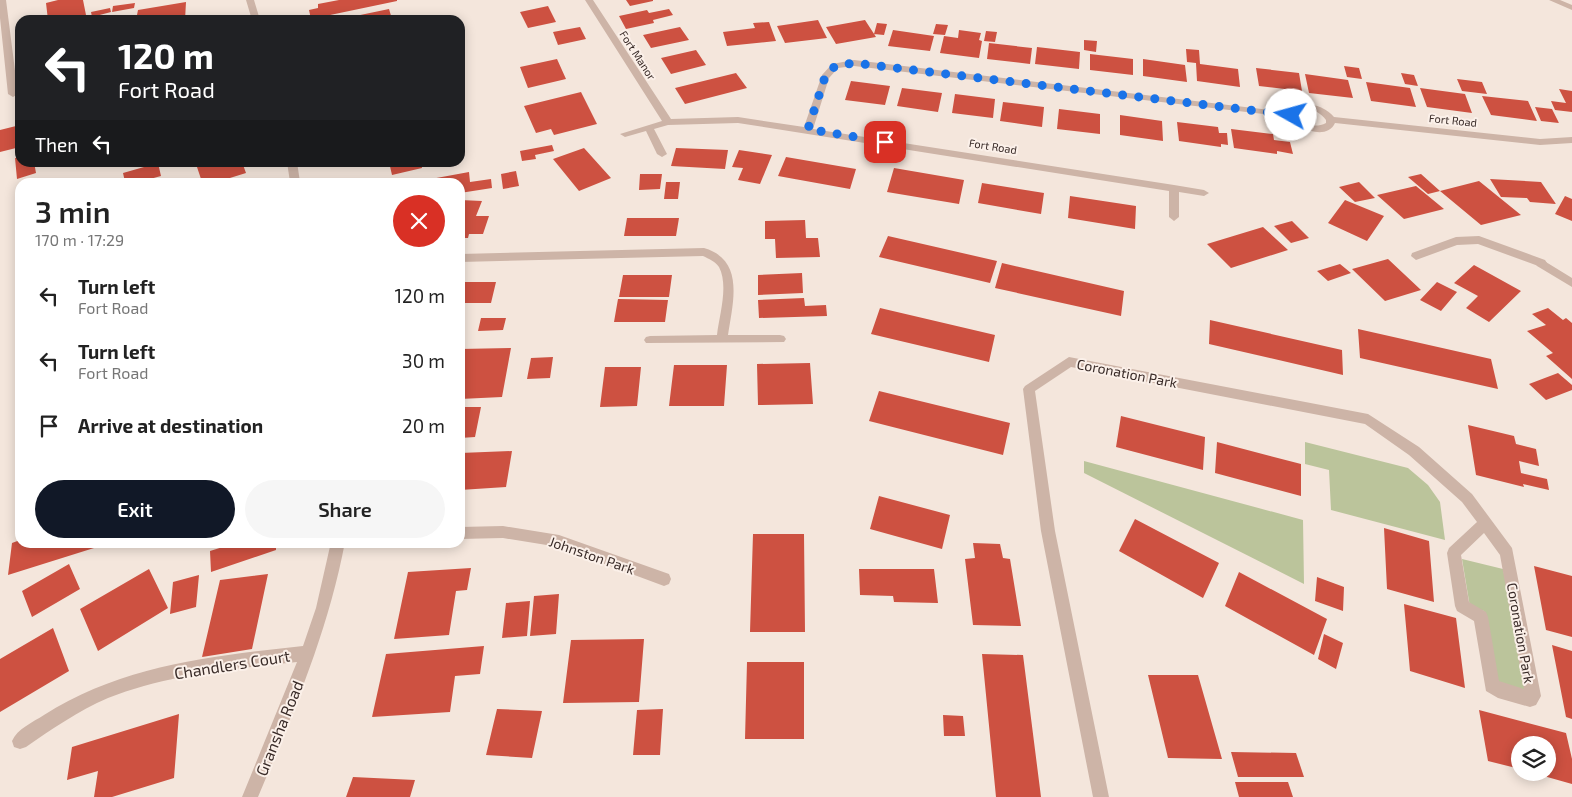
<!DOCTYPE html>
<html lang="en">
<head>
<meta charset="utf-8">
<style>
	body { margin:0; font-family:"Exo 2",sans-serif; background:#f6f6f6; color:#222; height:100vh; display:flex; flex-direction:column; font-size:19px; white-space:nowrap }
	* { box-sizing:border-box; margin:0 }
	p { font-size:16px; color:#767676 }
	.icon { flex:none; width:28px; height:28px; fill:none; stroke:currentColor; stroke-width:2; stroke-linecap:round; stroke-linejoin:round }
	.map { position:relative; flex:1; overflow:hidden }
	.panel { position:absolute; left:15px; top:178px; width:450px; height:370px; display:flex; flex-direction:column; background:#fff; border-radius:15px; box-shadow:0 2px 12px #0003 }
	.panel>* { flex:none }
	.top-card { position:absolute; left:15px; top:15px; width:450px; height:152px; border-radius:15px; box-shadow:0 2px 12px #0003; background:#202124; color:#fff; overflow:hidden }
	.fabs { position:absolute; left:1511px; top:736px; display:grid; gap:10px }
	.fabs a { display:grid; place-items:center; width:45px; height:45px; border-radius:50%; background:#fff; box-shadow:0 2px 12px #0003; font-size:25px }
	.pin { position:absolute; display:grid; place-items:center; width:42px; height:42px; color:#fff; margin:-21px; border-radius:10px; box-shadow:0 2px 8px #0006 }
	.me { position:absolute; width:55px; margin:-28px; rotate:277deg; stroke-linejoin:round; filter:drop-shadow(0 0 4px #0008) }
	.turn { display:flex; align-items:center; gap:18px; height:105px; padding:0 20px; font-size:22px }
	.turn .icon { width:65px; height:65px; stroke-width:2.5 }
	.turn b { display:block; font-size:35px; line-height:42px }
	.then { display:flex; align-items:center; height:48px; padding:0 20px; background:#0003; gap:10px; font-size:19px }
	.round { display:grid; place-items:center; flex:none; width:52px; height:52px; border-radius:26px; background:#f6f6f6 }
	.overview { display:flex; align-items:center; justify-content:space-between; height:85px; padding:0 20px }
	h1 { font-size:30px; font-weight:600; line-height:38px }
	.action { display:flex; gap:10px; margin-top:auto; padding:10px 20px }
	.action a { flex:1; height:58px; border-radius:30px; background:#111827; color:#fff; font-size:20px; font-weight:600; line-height:58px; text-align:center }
	.action a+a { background:#f6f6f6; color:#222 }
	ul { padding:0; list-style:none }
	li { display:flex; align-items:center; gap:15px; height:65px; padding:0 20px }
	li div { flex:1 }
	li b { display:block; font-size:19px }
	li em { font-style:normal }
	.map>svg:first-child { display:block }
	.green { fill:#bbc49b }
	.building { fill:#cd5141 }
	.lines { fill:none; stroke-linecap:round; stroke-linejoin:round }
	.service { fill:#cdb4a7; fill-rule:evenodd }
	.minor { fill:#cdb4a7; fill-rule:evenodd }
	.route { stroke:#1a73e8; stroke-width:9; stroke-dasharray:0 16.2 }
	.labels { text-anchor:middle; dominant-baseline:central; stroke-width:4; stroke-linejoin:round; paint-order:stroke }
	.far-street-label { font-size:11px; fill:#392b28; stroke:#fbf0e9 }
	.street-label { font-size:14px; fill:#392b28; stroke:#fbf0e9 }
	.near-street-label { font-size:16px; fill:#392b28; stroke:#fbf0e9 }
</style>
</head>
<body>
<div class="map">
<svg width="1572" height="797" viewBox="0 0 1572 797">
	<rect width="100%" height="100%" fill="#f4e6dc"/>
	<path class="green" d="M1305 442 1408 468 1428 485 1440 502 1445 540 1331 510 1329 470 1305 464Z
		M1084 461 1303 520 1304 584 1084 473Z
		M1462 559 1503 569 1528 693 1498 685 1484 611 1470 607Z"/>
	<path class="building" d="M58 0H83L86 15 65 20H48L46 3Z
		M339 0H397V1L311 19 309 10 318 8V4Z
		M626 0H653V1L630 6Z
		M186 2 185 20H136L138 10Z
		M135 3 134 8 112 12 113 6Z
		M548 6 556 22 528 28 520 12Z
		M110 8 111 12 92 17 91 12Z
		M389 9 392 19 341 20V19Z
		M669 9 673 15 653 20 654 23 626 29 619 16 647 10 649 13Z
		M818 20 827 38 785 43 777 26Z
		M865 20 876 37 836 44 826 27Z
		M769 22 776 41 727 46 723 32 755 28 753 23Z
		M877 23 887 24 884 35 874 34Z
		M936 24 948 25 945 35 933 34Z
		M580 27 586 39 558 45 553 32Z
		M680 27 689 40 651 48 643 35Z
		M893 30 934 36 930 51 888 46Z
		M959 30 981 33 979 40 982 41 979 58 940 53 944 36 958 38Z
		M986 31 997 32 995 42 984 41Z
		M1084 40 1097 41 1096 52 1084 50Z
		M989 43 1032 48 1030 64 987 59Z
		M1037 47 1080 52 1079 69 1035 64Z
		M1186 49 1199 50 1200 64 1238 69 1240 87 1197 81 1196 63 1187 62Z
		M696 50 706 65 671 74 661 58Z
		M1090 54 1133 59V75L1090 70Z
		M557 59 566 79 528 88 520 67Z
		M1143 59 1185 65 1187 82 1143 76Z
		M1344 66 1359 68 1362 79 1347 77Z
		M1256 68 1299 73 1302 91 1259 86Z
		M736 73 747 88 685 104 675 88Z
		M1401 73 1414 75 1418 86 1405 84Z
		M1305 74 1348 80 1353 98 1309 93Z
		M1457 79 1482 82 1487 94 1462 91Z
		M851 81 890 86 885 105 845 100Z
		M1366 82 1410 88 1416 107 1371 101Z
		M902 88 942 93 938 112 897 106Z
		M1420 88 1465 94 1472 113 1427 107Z
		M1559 89 1572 91V112L1555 110 1551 101 1566 103Z
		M581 92 597 124 554 135 551 129 536 133 524 106Z
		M955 94 995 99 993 118 952 113Z
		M1482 96 1528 101 1537 121 1491 115Z
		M1003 102 1044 107 1042 127 1000 121Z
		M1535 107 1552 109 1559 123 1541 121Z
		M1059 109 1100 114V134L1057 129Z
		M1120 115 1162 121 1163 141 1120 135Z
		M1177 122 1218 127 1219 133H1227L1228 145 1221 144V147L1179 141Z
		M20 125V147L0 152V130Z
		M1231 129 1273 134 1274 140 1290 142 1293 154 1277 151V154L1234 148Z
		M552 145 554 151 535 155 536 159 522 161 520 151Z
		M584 148 611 178 579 191 553 159Z
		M676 148 728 150 725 169 671 166Z
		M739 150 772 155 760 184 738 180 743 168 732 167Z
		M20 157V162H34L36 173 17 179 15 158Z
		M786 157 856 169 850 189 778 176Z
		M202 162H242L246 173 217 182H202L196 164Z
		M389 162H421L422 168 392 175Z
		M158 163 161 176 139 182H125L123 173Z
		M894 168 964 180 959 204 887 192Z
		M516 171 519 186 503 189 501 174Z
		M469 172 470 182 491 179 492 188 460 193V182H431V179Z
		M640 174H662L660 189 639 190Z
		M1421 174 1440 191 1479 181 1521 215 1481 225 1440 191 1428 194 1408 177Z
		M1490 179 1541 182 1556 204 1530 202 1527 198 1501 197Z
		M666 182H680L678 199H664Z
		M1359 182 1375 198 1355 202 1339 187Z
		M982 183 1044 193 1041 214 978 203Z
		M1416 186 1444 209 1404 219 1377 195Z
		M1070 196 1136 206 1135 229 1068 218Z
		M1565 196 1572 199V221L1555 214Z
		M460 200 482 201 476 216H489L483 234H469L468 238H460Z
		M1345 200 1384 216 1367 241 1328 223Z
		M627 218H679L676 236H624Z
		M805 220 806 238H818L820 257 776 258 775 239H765V221Z
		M1292 221 1309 238 1291 243 1274 226Z
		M1263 227 1288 250 1231 268 1207 244Z
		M888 236 997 261 990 283 879 257Z
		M1388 259 1421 290 1385 301 1352 269Z
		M1002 263 1124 291 1121 316 995 288Z
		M1340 264 1351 273 1328 281 1317 271Z
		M1474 265 1521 291 1489 322 1466 308 1478 296 1454 283Z
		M802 273 803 293 758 295V275Z
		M623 275H672L669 297H619Z
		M460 282H496L491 303H460Z
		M1437 282 1457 292 1441 311 1420 300Z
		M804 298 805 306 826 305 827 316 759 318 758 300Z
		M618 299 668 300 665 322H614Z
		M880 308 995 335 989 362 871 334Z
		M1548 308 1563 320 1566 318 1572 323V379L1546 356 1553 353 1527 331 1546 325 1532 314Z
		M481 318H506L503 330 478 331Z
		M1210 320 1342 350 1343 375 1209 344Z
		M1358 329 1491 359 1498 389 1360 358Z
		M511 348 502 397 460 399V349Z
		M553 357 550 378 527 379 531 358Z
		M810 363 813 404 758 405 757 364Z
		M674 365H727L724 406H669Z
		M605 367H641L637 406 600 407Z
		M1558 373 1572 385V390L1546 400 1529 384Z
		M879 391 1010 423 1003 455 869 421Z
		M460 407H481L475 437 460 438Z
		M1121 416 1205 437 1203 470 1116 447Z
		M1468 425 1514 436 1516 444 1536 449 1539 466 1519 461 1521 473 1547 479 1549 490 1523 484 1524 487 1476 475Z
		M1217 442 1301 464V496L1215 473Z
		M512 451 506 487 460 490V453Z
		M879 496 950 515 942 549 870 529Z
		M1135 519 1219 563 1203 598 1119 551Z
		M1384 528 1429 541 1434 602 1387 589Z
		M753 534H804L805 632H750Z
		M20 540V542H94V548L8 575 12 543Z
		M226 542H276V550L211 572 210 551 226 546Z
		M973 543 1000 544 1003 558 1010 559 1021 626 973 625 965 559 975 558Z
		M69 564 80 589 32 617 22 591Z
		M1534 566 1572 576V637L1546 630Z
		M471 568 467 590 456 591 449 635 394 639 408 572Z
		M149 569 168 608 98 651 80 609Z
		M859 569H934L938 603 894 602 893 596 860 595Z
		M1239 572 1327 619 1314 655 1225 606Z
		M268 574 252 649 202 657 220 580Z
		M199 575 196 607 170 614 173 582Z
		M1317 577 1344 587 1343 611 1315 601Z
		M559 594 556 634 530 636 534 596Z
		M530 601 527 636 502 638 506 603Z
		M1404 604 1456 618 1465 688 1410 671Z
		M53 628 69 671 0 712V659Z
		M1324 634 1343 643 1336 669 1318 659Z
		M644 639 639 702 563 703 571 640Z
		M1552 645 1572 651V719L1566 717Z
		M484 646 480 674 455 676 450 712 372 717 386 654Z
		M982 654 1023 655 1041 797H996Z
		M747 662H804V739H745Z
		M1148 675H1198L1222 759 1168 758Z
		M497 709 542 711 532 758 486 755Z
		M663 709 660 755H633L637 710Z
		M1479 710 1566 733 1572 759V784L1533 773 1548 772V745H1520V769L1488 761Z
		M179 714 174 778 112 797H94L98 771 67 780 72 747Z
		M943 715 963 716 965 736H944Z
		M1231 752 1296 753 1304 777H1238Z
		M353 777 415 780 410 797H346Z
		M1235 782H1288L1293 797H1239Z"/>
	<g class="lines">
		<path class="service" d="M1549 0H1560L1572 5V10Z
			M1479 236 1545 260 1547 263 1541 267 1478 244 1457 245 1416 260 1411 256 1412 253 1456 237Z"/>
		<path class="minor" d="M0 0H6L18 94 13 97 8 94 0 18Z
			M246 0H254L260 20H252Z
			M585 0H593L671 119 738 117 804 127 822 75 832 64 854 60 1287 112C1298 97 1324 105 1334 117L1540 139 1572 137V143L1540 145 1335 123C1327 141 1297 129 1288 117L854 66 838 68 829 78 813 129 1174 185 1204 190 1209 193 1204 196 1179 192V217L1174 221 1169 217V191L738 123 668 125 654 129 667 154 662 157 657 154 646 131 625 137 620 134 662 121ZM1303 110C1313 109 1320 112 1326 120V123C1314 129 1303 124 1296 115V112Z
			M287 162H297L300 182H290Z
			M704 248C745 260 733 302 728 335H780L784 336 786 339 784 342 646 343 644 340 646 337 650 336 717 335C719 316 729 286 719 267 715 261 709 259 703 256L460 262V254Z
			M1541 259 1572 278V287L1537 266 1535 263Z
			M1069 357 1368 414 1419 447 1472 494 1512 548 1541 696 1536 705 1530 707 1498 698 1486 691 1474 621 1457 611 1455 606 1447 553 1449 548 1477 522 1462 502 1409 455 1365 424 1071 367 1035 391 1055 531 1109 797H1093L1041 531 1023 389 1025 386ZM1484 533 1500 555 1524 689 1499 681 1488 617 1486 612 1469 602 1461 555Z
			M503 526 559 535 669 574 671 579 669 584 664 586 559 547 503 538 460 539V527Z
			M331 542H345C328 632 293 713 258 797H242L297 662C233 669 168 674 108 698 78 711 52 729 26 747L20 749 14 747 12 741C17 729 33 722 44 715 123 665 212 656 303 646L316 608Z"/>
	</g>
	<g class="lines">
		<path class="route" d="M885 142 808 129 825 77 835 66 854 63 1291 115"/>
	</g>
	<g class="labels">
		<g class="far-street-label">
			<text transform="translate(638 55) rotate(57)">Fort Manor</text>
			<text transform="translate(1453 120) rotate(6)">Fort Road</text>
			<text transform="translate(993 146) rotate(9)">Fort Road</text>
		</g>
		<g class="street-label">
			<text transform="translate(1127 373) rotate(11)">Coronation Park</text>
			<text transform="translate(592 555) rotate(19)">Johnston Park</text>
			<text transform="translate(1521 633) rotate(80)">Coronation Park</text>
		</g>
		<g class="near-street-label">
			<text transform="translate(232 664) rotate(-9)">Chandlers Court</text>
			<text transform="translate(279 728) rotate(-68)">Gransha Road</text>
		</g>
	</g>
</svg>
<div class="fabs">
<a><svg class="icon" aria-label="layers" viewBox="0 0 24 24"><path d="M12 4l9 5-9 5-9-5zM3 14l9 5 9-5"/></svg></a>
</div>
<div class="pin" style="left:885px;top:142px;background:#d93025"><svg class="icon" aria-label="arrive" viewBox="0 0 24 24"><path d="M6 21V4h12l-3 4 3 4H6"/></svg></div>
<svg class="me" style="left:1291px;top:115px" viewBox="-20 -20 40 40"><circle r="19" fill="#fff"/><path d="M0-13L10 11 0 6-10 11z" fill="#1a73e8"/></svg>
<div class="top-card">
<div class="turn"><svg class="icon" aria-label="left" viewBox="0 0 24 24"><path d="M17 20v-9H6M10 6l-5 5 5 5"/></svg><div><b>120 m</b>Fort Road</div></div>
<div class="then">Then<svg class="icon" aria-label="left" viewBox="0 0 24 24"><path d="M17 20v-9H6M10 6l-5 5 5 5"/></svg></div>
</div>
<section class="panel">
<div class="overview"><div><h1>3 min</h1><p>170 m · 17:29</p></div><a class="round" style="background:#d93025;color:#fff"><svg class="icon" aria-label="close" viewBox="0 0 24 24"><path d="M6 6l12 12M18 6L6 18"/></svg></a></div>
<ul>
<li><svg class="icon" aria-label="left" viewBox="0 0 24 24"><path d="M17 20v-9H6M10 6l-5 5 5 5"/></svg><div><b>Turn left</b><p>Fort Road</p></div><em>120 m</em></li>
<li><svg class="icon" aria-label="left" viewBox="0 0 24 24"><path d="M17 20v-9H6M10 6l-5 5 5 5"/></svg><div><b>Turn left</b><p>Fort Road</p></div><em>30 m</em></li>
<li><svg class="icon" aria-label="arrive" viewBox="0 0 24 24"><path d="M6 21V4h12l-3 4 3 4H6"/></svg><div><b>Arrive at destination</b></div><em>20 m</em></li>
</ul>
<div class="action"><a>Exit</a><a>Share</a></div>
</section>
</div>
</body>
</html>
